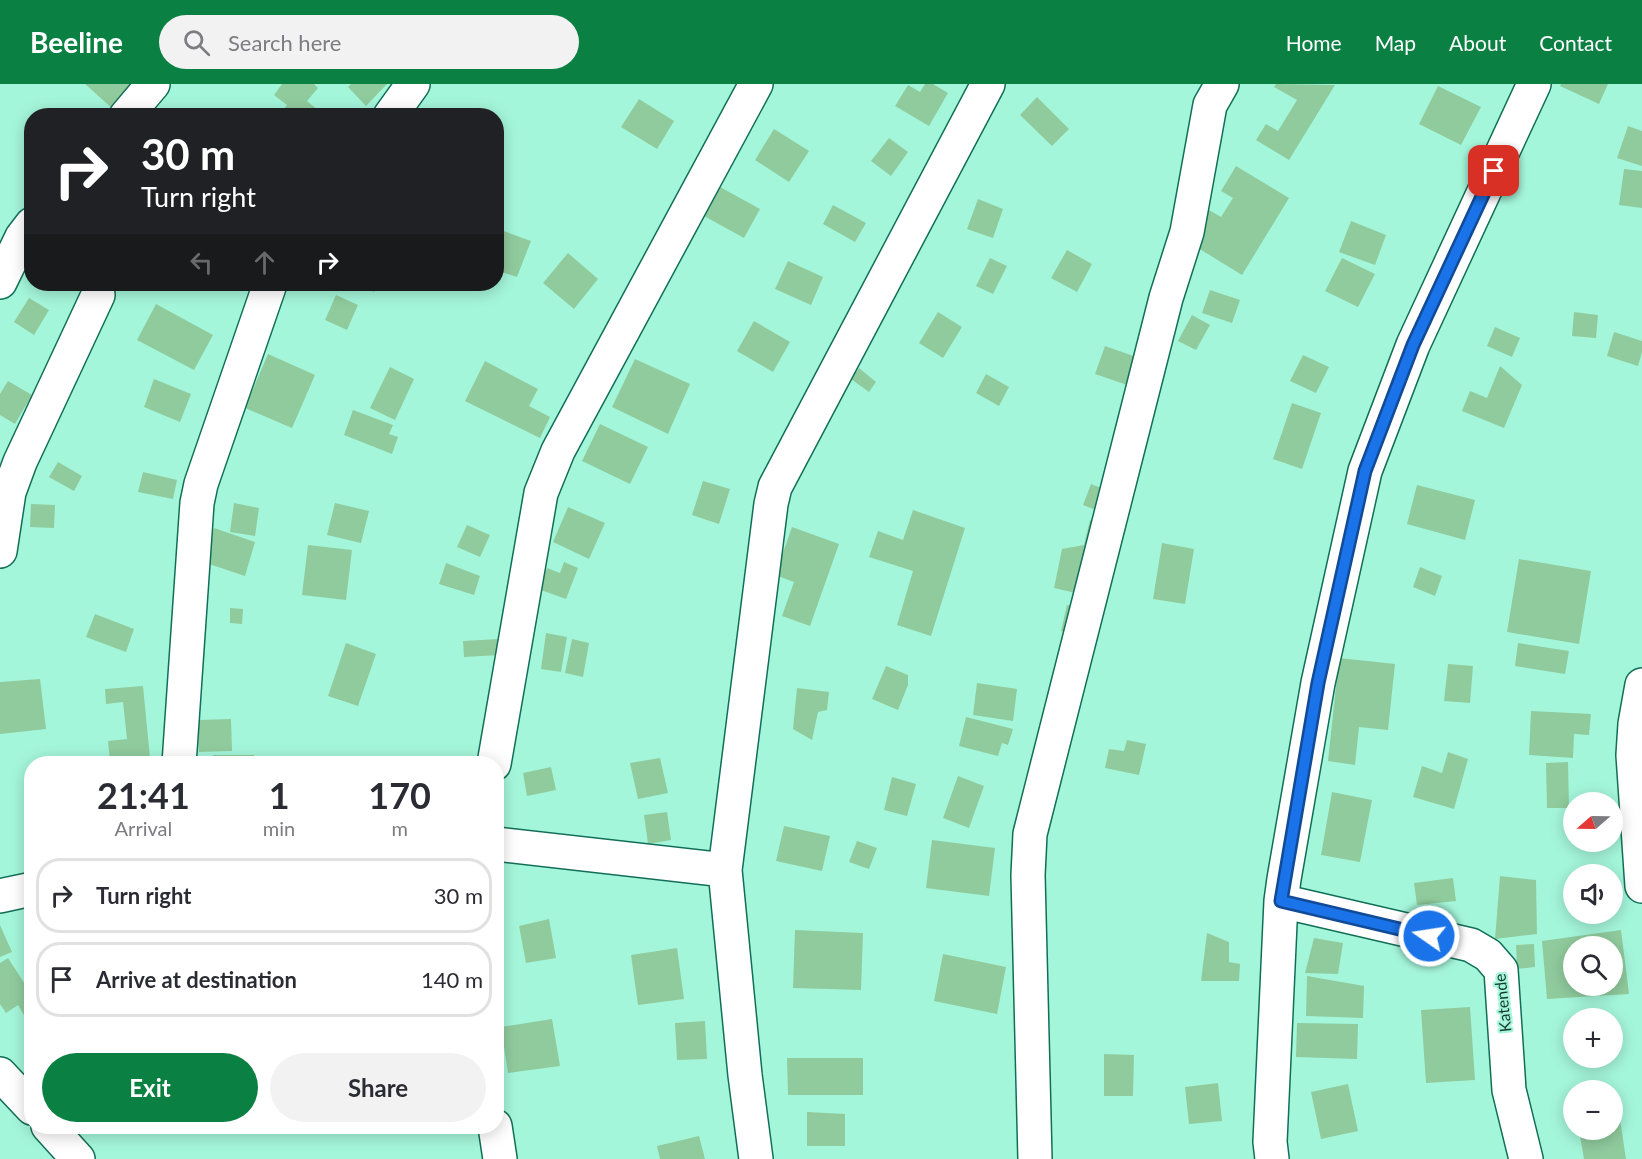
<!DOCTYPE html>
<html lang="en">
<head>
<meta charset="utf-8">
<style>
	body { margin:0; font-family:Lato,sans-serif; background:#f2f2f3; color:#2b2b33; height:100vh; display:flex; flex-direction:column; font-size:22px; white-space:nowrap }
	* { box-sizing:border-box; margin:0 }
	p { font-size:20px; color:#7c7c81 }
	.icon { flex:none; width:33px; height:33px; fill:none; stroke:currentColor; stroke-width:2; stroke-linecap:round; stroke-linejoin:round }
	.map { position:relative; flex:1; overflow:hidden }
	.drawer { position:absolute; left:24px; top:672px; width:480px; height:378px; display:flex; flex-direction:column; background:#fff; border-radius:24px; box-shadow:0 3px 15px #0003 }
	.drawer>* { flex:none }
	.top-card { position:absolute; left:24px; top:24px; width:480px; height:183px; border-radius:24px; box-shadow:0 3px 15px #0003; background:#202124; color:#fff; overflow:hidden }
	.needle { width:39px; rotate:250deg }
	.controls { position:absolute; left:1563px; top:708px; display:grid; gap:12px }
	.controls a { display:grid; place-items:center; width:60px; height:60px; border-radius:50%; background:#fff; box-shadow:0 3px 15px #0003; font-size:30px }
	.pin { position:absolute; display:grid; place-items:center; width:51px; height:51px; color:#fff; margin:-26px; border-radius:12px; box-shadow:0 3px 9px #0006 }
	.me { position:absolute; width:66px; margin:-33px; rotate:283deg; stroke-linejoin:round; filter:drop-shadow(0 0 4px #0008) }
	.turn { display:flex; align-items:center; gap:21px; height:126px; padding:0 18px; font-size:27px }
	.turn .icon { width:78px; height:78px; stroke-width:2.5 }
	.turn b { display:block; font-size:42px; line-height:51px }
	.lanes { display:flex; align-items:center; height:57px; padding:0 18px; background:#0003; justify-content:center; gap:30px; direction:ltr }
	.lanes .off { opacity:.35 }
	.eta { display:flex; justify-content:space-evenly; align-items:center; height:102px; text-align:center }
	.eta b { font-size:36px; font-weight:700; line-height:42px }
	.primary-button { display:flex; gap:12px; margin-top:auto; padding:12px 18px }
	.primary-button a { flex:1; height:69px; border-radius:36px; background:#0b8043; color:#fff; font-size:24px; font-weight:700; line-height:69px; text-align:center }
	.primary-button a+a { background:#f2f2f3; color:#2b2b33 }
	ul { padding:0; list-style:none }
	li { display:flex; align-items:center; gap:18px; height:75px; margin:0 12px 9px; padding:0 6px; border:3px solid #e1e1e2; border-radius:24px }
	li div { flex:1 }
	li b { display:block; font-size:22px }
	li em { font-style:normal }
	header { display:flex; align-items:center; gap:36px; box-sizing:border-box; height:84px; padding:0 30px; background:#0b8043; color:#fff }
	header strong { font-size:28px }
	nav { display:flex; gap:33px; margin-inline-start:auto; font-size:21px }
	.search { width:420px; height:54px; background:#f2f2f3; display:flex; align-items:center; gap:15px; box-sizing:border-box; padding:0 21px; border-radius:33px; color:#7c7c81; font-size:22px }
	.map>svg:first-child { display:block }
	.building { fill:#90cb9d; fill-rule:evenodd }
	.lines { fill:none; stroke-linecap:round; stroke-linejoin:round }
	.minor-casing { stroke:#116f58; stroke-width:36 }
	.minor { stroke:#fff; stroke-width:33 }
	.route-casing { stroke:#114b97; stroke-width:15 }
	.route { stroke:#1a73e8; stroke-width:10 }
	.labels { text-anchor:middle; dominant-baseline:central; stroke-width:4.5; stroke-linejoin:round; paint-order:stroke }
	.street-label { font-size:16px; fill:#16382e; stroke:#a4f6da }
</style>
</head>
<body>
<header>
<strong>Beeline</strong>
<div class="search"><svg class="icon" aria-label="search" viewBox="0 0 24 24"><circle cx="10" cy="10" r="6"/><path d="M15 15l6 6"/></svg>Search here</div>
<nav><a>Home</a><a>Map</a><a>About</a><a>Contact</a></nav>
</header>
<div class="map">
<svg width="1642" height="1075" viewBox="0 0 1642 1075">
	<rect width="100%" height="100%" fill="#a4f6da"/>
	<path class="building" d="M85 0H137L114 26Z
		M282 0H314L318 4 307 17 325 32H279L287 21 274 11Z
		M351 0H387L366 22 348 3Z
		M925 0H933L948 9 929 42 895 22 908 1 920 8Z
		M1276 0 1335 1 1289 76 1256 56 1266 40 1278 47 1297 16 1274 3Z
		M1561 0H1608L1599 20 1560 2Z
		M1438 2 1481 23 1461 61 1419 40Z
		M1037 13 1069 45 1052 62 1020 31Z
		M639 15 674 37 657 65 621 43Z
		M1628 42 1642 47V82L1617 74Z
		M774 45 809 67 789 98 755 76Z
		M889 54 908 68 891 92 871 77Z
		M1236 82 1289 114 1242 191 1198 164 1204 155 1194 149 1209 126 1221 133 1233 114 1221 107Z
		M1624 85 1642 87V124L1619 121Z
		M720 103 760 125 744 154 704 132Z
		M978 115 1003 125 993 154 967 145Z
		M833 121 866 139 855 158 823 140Z
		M1351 137 1386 151 1375 181 1339 168Z
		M498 145 531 157 517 193 496 186Z
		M1067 166 1092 180 1077 208 1051 194Z
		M568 169 598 195 574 225 543 199Z
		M990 174 1007 182 993 210 976 202Z
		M1342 174 1375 190 1358 223 1325 207Z
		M788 177 823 193 811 221 775 205Z
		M359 200H379L374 208Z
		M1210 206 1240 216 1232 239 1202 229Z
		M336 211 358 221 347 246 325 236Z
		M29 214 49 226 34 251 14 238Z
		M156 220 213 251 194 286 137 256Z
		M938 228 962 243 943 274 919 259Z
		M1574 228 1598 231 1596 254 1572 252Z
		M1192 231 1210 241 1196 266 1178 257Z
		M754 237 790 258 773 288 737 267Z
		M1495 243 1520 254 1512 273 1487 262Z
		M1614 248 1642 257V268L1638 282 1607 272Z
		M1105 262 1142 275 1133 303 1095 290Z
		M268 270 315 291 292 344 245 324Z
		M1303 271 1329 283 1316 309 1290 297Z
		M635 275 690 300 668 350 612 323Z
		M485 277 538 305 529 322 550 333 540 354 465 317Z
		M1500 282 1522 301 1504 344 1462 327 1470 307 1487 314Z
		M390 283 414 295 395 336 370 324Z
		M859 284 876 298 869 308 851 295Z
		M986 290 1009 303 999 322 976 309Z
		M154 295 191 310 180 338 144 323Z
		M8 297 32 311 15 340 0 331V310Z
		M1292 319 1321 329 1302 385 1273 375Z
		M353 326 393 341 389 350 398 353 392 370 344 351Z
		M600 340 648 363 630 400 582 377Z
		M58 378 82 392 74 407 49 393Z
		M143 388 177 396 173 415 138 408Z
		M703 397 730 405 719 440 692 431Z
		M1091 400 1124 413 1117 434 1083 421Z
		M1417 401 1475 416 1465 456 1407 440Z
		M234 419 259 424 255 452 230 448Z
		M335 419 369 427 361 459 327 451Z
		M31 420 55 421 54 444 30 443Z
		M568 423 605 439 589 475 553 458Z
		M913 426 965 444 931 552 897 541 913 487 869 473 878 447 903 456Z
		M1090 436 1110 440 1093 513 1054 504 1062 465 1084 461Z
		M467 441 490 451 480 473 457 463Z
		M792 443 839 460 810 542 782 532 794 498 775 491Z
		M214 444 255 458 245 492 203 478Z
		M1162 459 1194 465 1185 520 1153 515Z
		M308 461 352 466 346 516 302 511Z
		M1519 475 1591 487 1579 560 1507 548Z
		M564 478 578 484 566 515 538 505 547 484 560 489Z
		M446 479 480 492 474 511 439 500Z
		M1420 483 1442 492 1435 512 1413 503Z
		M1067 521 1090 526 1084 552 1061 547Z
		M230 524 243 525 242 540 230 539Z
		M95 530 134 545 126 568 86 553Z
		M546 549 567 553 561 588 541 585Z
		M499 555 500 571 464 573 463 557Z
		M572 555 589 559 583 593 565 589Z
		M346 559 376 570 358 622 328 612Z
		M1518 559 1569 567 1565 590 1515 582Z
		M1339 574 1395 580 1388 646 1359 643 1355 681 1328 677Z
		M1448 580 1473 582 1470 619 1444 617Z
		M886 582 908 591V601L898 626 872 615Z
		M40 595 46 645 0 650V598Z
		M977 599 1017 605 1013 637 973 631Z
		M143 602 150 674 110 677 108 657 127 655 123 618 106 620 105 605Z
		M797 604 829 608 827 626 818 628 812 656 793 645Z
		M1531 627 1591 630 1589 651 1574 650 1573 674 1529 671Z
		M966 633 1013 645 1008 661 1002 659 998 672 959 662Z
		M231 635 232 667 199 668 197 636Z
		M1127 656 1146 660 1139 691 1105 684 1109 665 1124 667Z
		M1448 668 1468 675 1454 725 1413 713 1422 682 1442 689Z
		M213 671H254V680H213Z
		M660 674 668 709 638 715 630 679Z
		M1568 678 1569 724H1547L1546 679Z
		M551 683 556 706 527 712 523 689Z
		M958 692 984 702 969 744 943 734Z
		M892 693 916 700 907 732 884 726Z
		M1332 708 1372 716 1360 778 1321 771Z
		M667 728 671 756 648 760 644 731Z
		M784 742 830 752 822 787 776 777Z
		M932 756 995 764 989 812 926 804Z
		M857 757 877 764 869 785 849 778Z
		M1500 792 1536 796 1537 850 1495 855Z
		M1453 794 1456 817 1417 821 1414 799Z
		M549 835 556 874 526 879 519 842Z
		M0 841 12 868 0 873Z
		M795 846 863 849 861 906 793 904Z
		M1621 846 1629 910 1547 915 1542 857ZM1574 862H1612V902H1574Z
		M1207 849 1229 858V878L1240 880 1239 897H1201Z
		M1314 854 1343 859 1338 890 1305 889Z
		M1534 860 1535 883 1517 885 1516 861Z
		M677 864 684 915 638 921 631 871Z
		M943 870 1006 883 997 930 934 917Z
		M8 874 32 911V929L25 933 18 921 6 929 0 920V879Z
		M1307 892 1364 902 1363 934 1306 932Z
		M1470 923 1475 996 1426 999 1421 926Z
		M552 935 560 982 508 989 501 943Z
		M705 937 707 975 677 976 675 939Z
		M1297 939 1358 940 1357 975 1296 973Z
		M1104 970 1134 971 1133 1012H1104Z
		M787 974H863V1011H788Z
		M1218 999 1222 1037 1189 1040 1185 1003Z
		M1348 1000 1358 1047 1321 1055 1311 1008Z
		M807 1028 845 1030V1062H807Z
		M1620 1035 1626 1075H1584L1579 1046H1612V1036Z
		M699 1052 705 1075H660L657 1062Z"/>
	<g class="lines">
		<g class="minor-casing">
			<path id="minor" d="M126 32 153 0
				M390 32 413 0
				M0 198 22 153 32 140
				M0 467 9 408 20 378 98 211
				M1642 601 1635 640 1633 671 1642 802
				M179 680 197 419 201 400 270 200
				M494 680 541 409 558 367 756 0
				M496 760 725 786
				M0 812 32 805
				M1281 817 1471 861 1488 871 1501 886 1509 1006 1526 1075
				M0 990 32 1024
				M48 1042 78 1075
				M495 1042 500 1075
				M756 1075 745 991 725 786 771 420 775 403 988 0
				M1035 1075 1028 791 1030 750 1166 214 1187 148 1210 21 1222 0
				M1272 1075 1270 1058 1281 817 1284 795 1318 599 1365 387 1413 261 1534 0"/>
		</g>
		<use href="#minor" class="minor"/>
	</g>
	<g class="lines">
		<g class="route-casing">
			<path id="route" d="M1429 852 1281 817 1318 599 1365 387 1413 261 1494 87"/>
		</g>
		<use href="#route" class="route"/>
	</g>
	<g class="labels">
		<g class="street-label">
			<text transform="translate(1502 919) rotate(-96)">Katende</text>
		</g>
	</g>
</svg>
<div class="controls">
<a><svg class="needle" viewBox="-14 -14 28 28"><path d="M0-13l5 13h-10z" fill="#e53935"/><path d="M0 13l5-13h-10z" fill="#7c7c81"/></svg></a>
<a><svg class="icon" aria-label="sound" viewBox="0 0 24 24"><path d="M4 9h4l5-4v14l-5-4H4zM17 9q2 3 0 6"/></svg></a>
<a><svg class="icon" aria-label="search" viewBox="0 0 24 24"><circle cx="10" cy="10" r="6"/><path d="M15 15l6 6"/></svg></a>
<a>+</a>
<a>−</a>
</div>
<div class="pin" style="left:1494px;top:87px;background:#d93025"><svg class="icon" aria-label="arrive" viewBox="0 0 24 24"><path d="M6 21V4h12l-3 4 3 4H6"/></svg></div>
<svg class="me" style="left:1429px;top:852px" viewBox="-20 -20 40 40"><circle r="17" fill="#1a73e8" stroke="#fff" stroke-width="3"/><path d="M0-11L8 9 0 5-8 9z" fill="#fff"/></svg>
<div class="top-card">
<div class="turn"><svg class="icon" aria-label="right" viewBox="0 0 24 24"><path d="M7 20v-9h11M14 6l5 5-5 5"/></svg><div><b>30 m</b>Turn right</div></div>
<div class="lanes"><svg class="icon off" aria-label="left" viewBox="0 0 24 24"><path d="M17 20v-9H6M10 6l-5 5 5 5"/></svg><svg class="icon off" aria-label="ahead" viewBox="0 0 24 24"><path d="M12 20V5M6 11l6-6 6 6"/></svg><svg class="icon" aria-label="right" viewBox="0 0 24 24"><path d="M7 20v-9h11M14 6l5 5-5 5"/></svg></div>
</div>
<section class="drawer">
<div class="eta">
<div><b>21:41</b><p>Arrival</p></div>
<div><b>1</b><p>min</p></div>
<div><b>170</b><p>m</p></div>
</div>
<ul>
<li><svg class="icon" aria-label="right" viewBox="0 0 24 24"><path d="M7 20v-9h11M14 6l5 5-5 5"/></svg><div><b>Turn right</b></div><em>30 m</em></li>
<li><svg class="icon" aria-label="arrive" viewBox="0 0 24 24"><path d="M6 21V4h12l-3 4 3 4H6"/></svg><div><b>Arrive at destination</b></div><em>140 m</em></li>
</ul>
<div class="primary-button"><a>Exit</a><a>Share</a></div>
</section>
</div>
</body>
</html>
